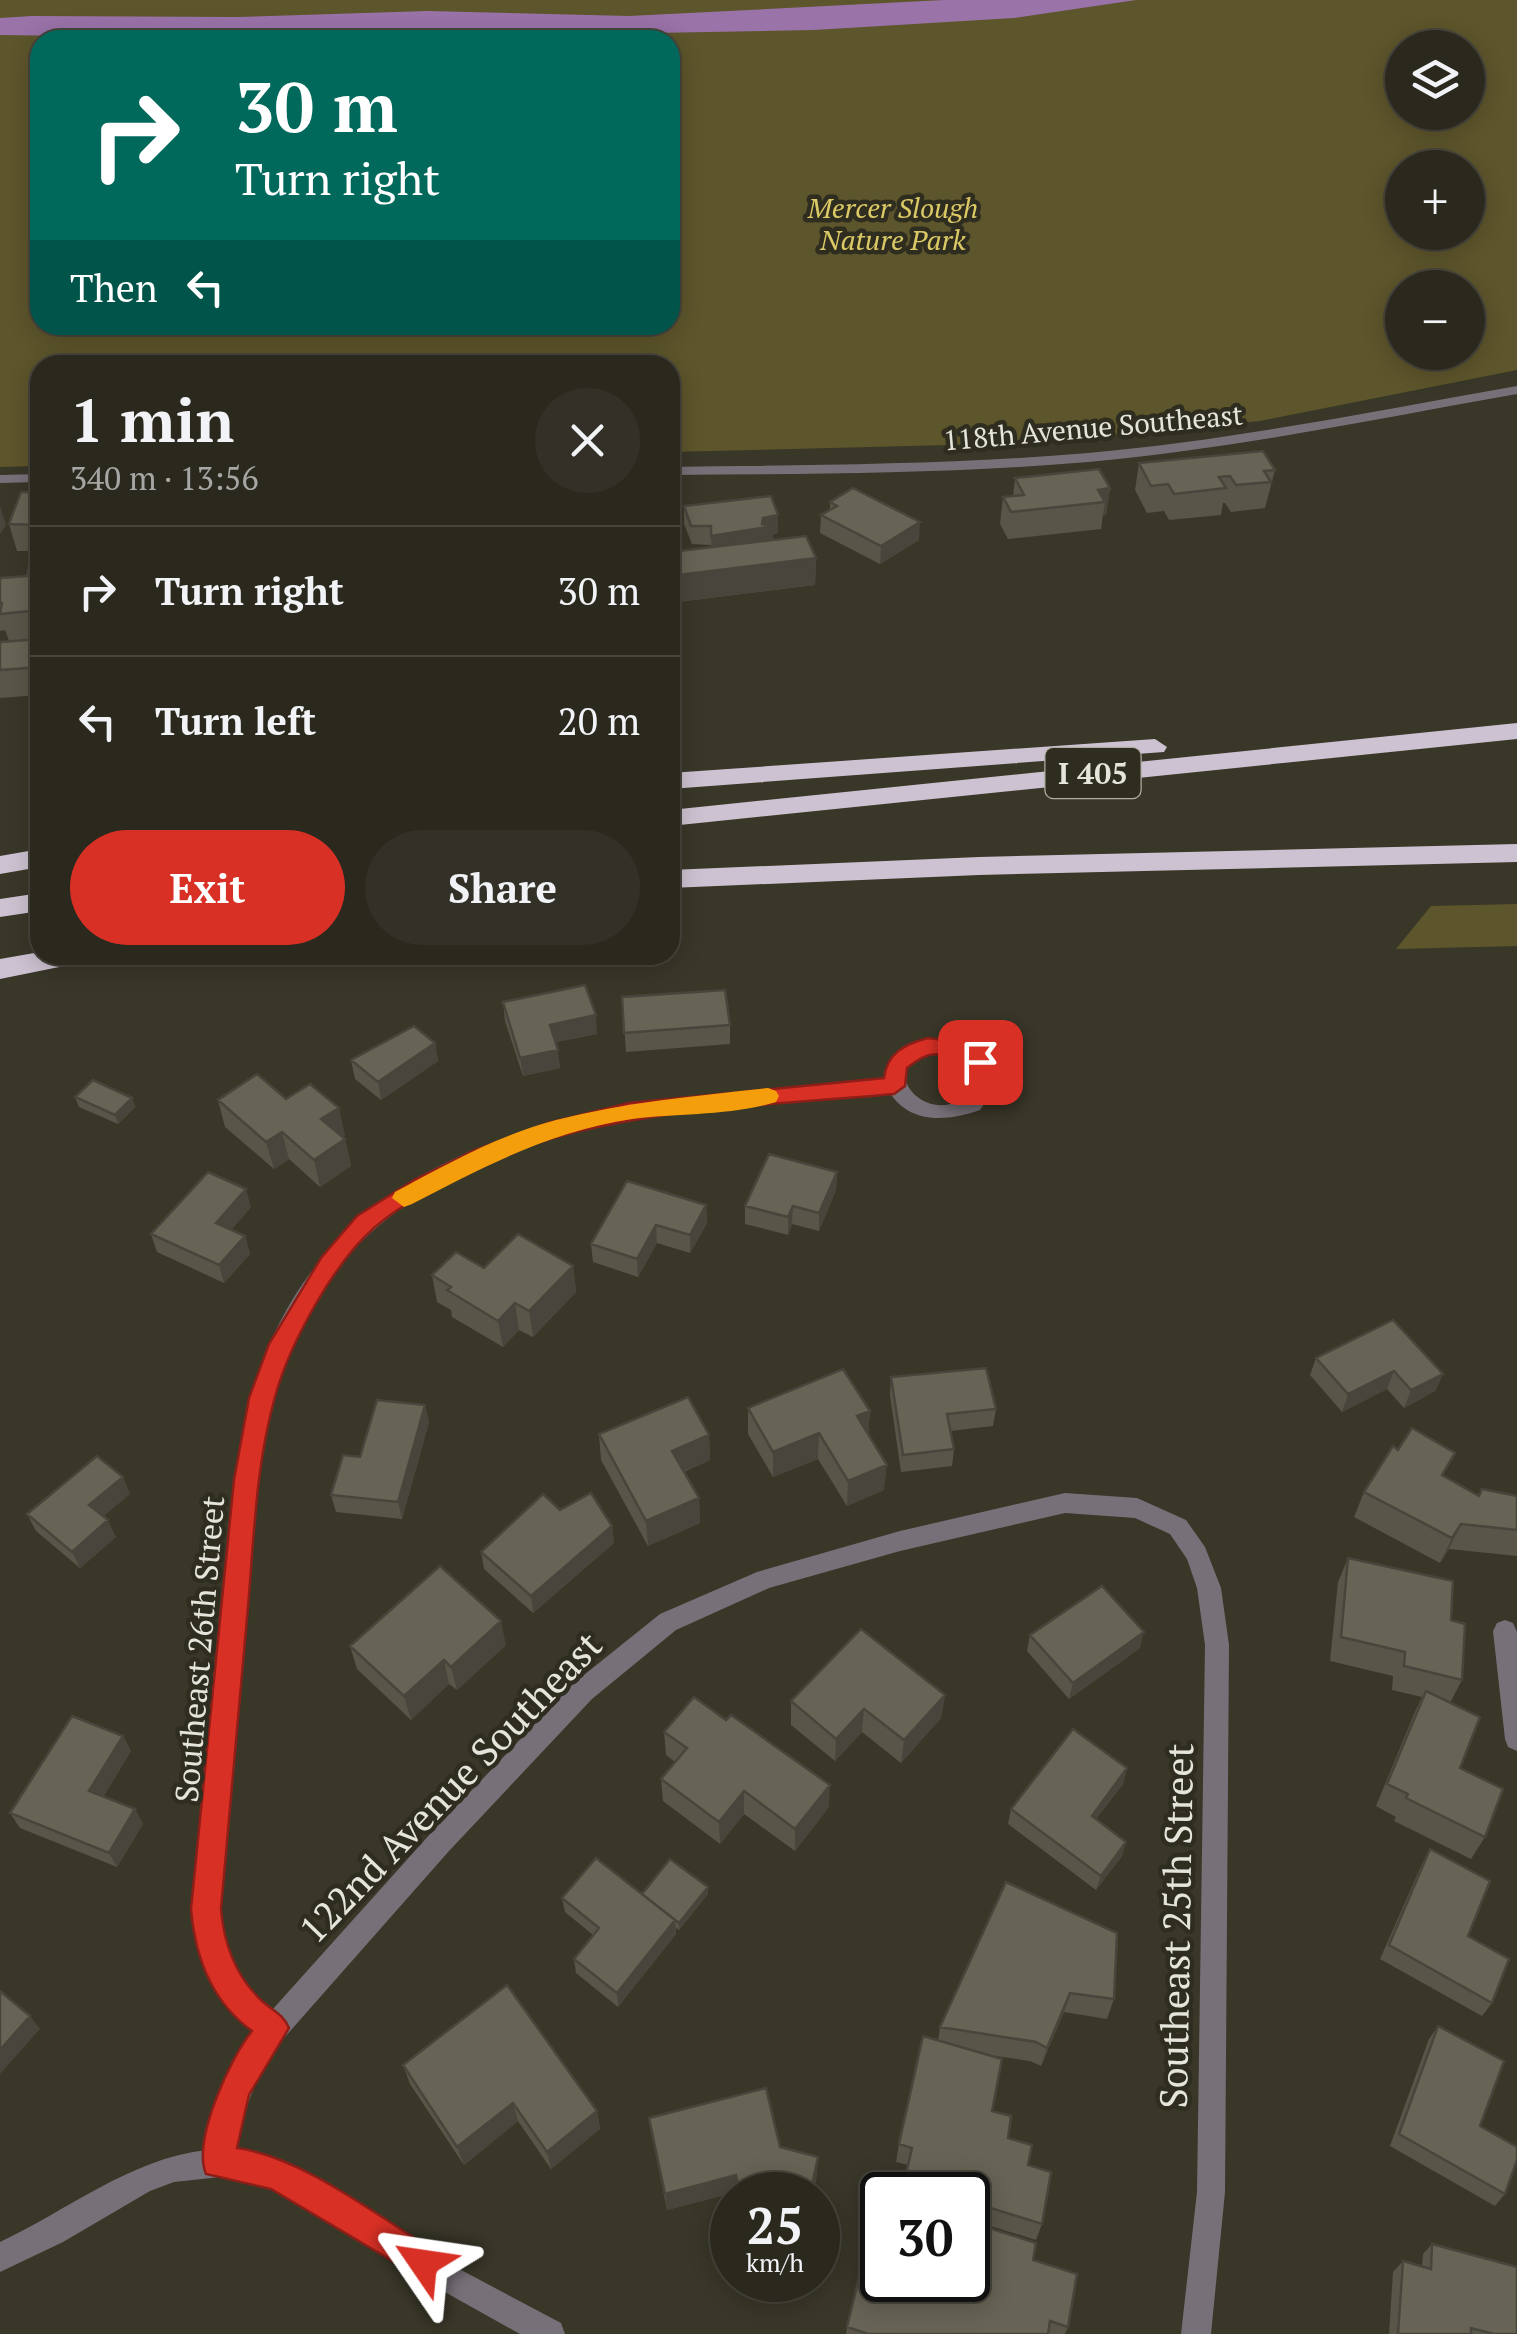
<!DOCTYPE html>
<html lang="en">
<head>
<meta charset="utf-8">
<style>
	body { margin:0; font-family:"PT Serif",serif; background:#333127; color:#f1f3f6; height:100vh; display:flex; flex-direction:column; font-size:38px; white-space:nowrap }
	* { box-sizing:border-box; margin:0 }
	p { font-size:32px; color:#a6a6a4 }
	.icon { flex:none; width:55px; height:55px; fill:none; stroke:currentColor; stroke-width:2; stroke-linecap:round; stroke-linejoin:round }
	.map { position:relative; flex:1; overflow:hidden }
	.side { position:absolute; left:30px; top:355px; width:650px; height:610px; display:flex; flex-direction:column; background:#2b291e; border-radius:30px; box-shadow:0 5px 25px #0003,0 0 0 2px #47453c }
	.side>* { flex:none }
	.top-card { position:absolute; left:30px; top:30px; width:650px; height:305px; border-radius:30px; box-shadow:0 5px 25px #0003,0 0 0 2px #47453c; background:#00695c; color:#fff; overflow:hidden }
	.fabs { position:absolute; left:1385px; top:30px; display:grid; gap:20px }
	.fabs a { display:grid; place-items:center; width:100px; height:100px; border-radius:50%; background:#2b291e; box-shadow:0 5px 25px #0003,0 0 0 2px #47453c; font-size:50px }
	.speed { position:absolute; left:710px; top:2172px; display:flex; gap:20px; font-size:50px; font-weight:700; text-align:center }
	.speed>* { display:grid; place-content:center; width:130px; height:130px; border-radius:50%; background:#2b291e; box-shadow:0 5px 25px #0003,0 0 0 2px #47453c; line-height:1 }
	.speed small { font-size:25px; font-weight:400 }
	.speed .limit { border:5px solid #111; border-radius:15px; background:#fff; color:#111 }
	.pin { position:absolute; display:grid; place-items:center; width:85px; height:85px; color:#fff; margin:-42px; border-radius:20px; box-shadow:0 5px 15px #0006 }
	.me { position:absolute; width:110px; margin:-55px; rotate:302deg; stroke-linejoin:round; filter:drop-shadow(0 0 8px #0008) }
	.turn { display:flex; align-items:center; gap:35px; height:210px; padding:0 40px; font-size:45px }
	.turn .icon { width:130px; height:130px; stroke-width:2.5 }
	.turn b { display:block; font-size:70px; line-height:85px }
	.then { display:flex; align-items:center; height:95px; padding:0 40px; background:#0003; gap:20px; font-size:38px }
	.round { display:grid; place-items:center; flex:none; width:105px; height:105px; border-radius:52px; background:#333127 }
	.overview { display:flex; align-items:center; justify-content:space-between; height:170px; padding:0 40px }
	h1 { font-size:60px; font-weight:800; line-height:75px }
	.button { display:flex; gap:20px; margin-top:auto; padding:20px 40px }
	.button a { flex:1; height:115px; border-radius:60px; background:#d93025; color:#fff; font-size:40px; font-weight:800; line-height:115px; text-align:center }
	.button a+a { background:#333127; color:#f1f3f6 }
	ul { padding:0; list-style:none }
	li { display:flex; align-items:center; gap:30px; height:130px; padding:0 40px; border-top:2px solid #47453c }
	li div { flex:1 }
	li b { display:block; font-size:38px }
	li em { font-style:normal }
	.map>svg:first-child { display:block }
	.green { fill:#5d552b; fill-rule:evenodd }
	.water { fill:#9a73a9 }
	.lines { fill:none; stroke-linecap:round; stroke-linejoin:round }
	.minor { fill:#767178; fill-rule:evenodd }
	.tertiary { fill:#767178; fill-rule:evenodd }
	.motorway { fill:#cdc2d1; fill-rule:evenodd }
	.wall { fill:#595649 }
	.shaded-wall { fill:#48463c }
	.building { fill:#676455; stroke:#48463c; stroke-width:2.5 }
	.route { fill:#d93025; stroke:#8d1f18; stroke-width:2.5 }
	.slow { fill:#f59e0b }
	.labels { text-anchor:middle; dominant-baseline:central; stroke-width:9; stroke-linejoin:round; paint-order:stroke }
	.far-park-label { font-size:28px; font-style:italic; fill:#dbc966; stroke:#2f2d1f }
	.far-street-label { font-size:28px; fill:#e6e5dc; stroke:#2f2d1f }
	.shield { fill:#2f2d1f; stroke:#afaea3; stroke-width:2.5 }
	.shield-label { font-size:30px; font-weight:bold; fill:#e6e5dc }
	.street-label { font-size:32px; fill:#e6e5dc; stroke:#2f2d1f }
	.near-street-label { font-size:38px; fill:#e6e5dc; stroke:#2f2d1f }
</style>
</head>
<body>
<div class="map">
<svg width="1517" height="2334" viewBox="0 0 1517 2334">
	<rect width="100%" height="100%" fill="#393728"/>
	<path class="green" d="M0 0H1517V370L1260 421 1028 443 670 452V365H40V466L0 467ZM40 40H670V325H40ZM1402 48H1468V112H1402ZM1402 168H1468V232H1402ZM1402 288H1468V352H1402Z
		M1517 904V946L1396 949 1431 906Z"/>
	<path class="water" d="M944 0H1136L1014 18 814 30 542 35 462 28 222 38 0 35V18L32 16 237 17 427 11 629 16Z"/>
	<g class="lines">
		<path class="minor" d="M943 1038C970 1045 989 1055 997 1084L980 1110C948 1121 911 1125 890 1093 657 1111 347 1121 273 1397 254 1467 252 1543 247 1615 239 1713 230 1811 219 1909 224 1952 239 1982 272 2010L431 1833 574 1683 660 1614 757 1572 900 1531 1065 1493 1137 1498 1186 1520 1205 1547 1221 1588 1229 1645 1225 2192 1211 2334H1181L1197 2192 1205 1645 1197 1588 1187 1559 1170 1534 1135 1518 1065 1513 900 1551 769 1588 676 1630 592 1699 449 1851 284 2038C258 2072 244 2107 234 2149L290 2166 463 2271 561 2323 565 2334H520L443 2291 274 2189 230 2176 174 2182 150 2191 63 2242 0 2272V2242C68 2210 130 2159 206 2150L227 2082 255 2031C216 2000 198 1958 193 1909 205 1811 215 1713 223 1615 229 1543 231 1467 251 1397 331 1110 640 1098 885 1080 887 1049 916 1040 943 1038ZM943 1052C961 1057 973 1065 977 1083 936 1145 859 1058 943 1052Z
			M1505 1620 1513 1623 1517 1632V1751L1508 1747 1505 1739 1493 1631 1497 1623Z"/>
		<path class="tertiary" d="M1517 386V394C1375 419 1233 449 1088 462 949 474 810 474 670 475V467C809 465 949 465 1088 453 1233 440 1375 411 1517 386Z
			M40 474V482L0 483V475Z"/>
		<path class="motorway" d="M1517 723V739L670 826V810Z
			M1155 739 1167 747 1164 752 670 789V773Z
			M1517 844V862L979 875 670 888V870L979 857Z
			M40 849V867L0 874V856Z
			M40 893V911L0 917V899Z
			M40 952V955H88L84 962 74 964 0 979V959Z"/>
	</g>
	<path class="wall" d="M1139 463 1275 470 1265 508 1231 512 1225 503H1223L1221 515 1169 520 1164 511 1147 513 1135 490Z
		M1015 478 1110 488 1106 515H1103L1101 529 1008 539 1000 524 1003 497 1013 496Z
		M40 492V551H17L9 524Z
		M830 502 919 540 880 564 820 533 821 515 830 510Z
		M684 506 778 515V533L773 534V540L816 558 815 585 670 603V552L711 547V545L692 544 684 524Z
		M40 564V638L9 641 5 630 0 631V578L27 576Z
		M40 639V695L0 698V642Z
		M622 997 730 1025V1044L626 1052Z
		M503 1002 597 1034 556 1042 560 1068 523 1076 505 1021Z
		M435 1043 438 1061 381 1100 355 1079 351 1060Z
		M75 1097 132 1098 135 1107 118 1124 79 1107Z
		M218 1100 345 1135 342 1137 345 1139 351 1166 320 1187 289 1159 274 1169 225 1127Z
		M837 1172 836 1190 819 1231 792 1224 788 1235 745 1224V1206Z
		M706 1205 707 1223 690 1253 657 1243 638 1277 593 1262 591 1244Z
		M251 1207 231 1230 245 1236 250 1254 224 1283 157 1252 151 1234Z
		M573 1266 576 1292 533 1337 519 1330 503 1347 452 1317 451 1310 437 1302 432 1275 484 1268Z
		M1316 1358 1443 1374 1435 1391 1404 1408 1387 1389 1342 1412 1310 1375Z
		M891 1377 996 1409 993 1426 950 1431 954 1449 952 1466 901 1472 890 1395Z
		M425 1405 429 1422 402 1519 336 1512 331 1495 360 1457Z
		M748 1408 870 1411 868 1435 884 1490 847 1506 818 1459 773 1477 748 1434Z
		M599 1434 709 1435 710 1460 684 1472 699 1498 700 1523 648 1546 601 1460Z
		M1444 1477 1479 1495 1517 1496V1556L1449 1549 1440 1563 1354 1517 1364 1492Z
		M130 1494 103 1516 116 1537 80 1568 36 1531 27 1514Z
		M560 1510 612 1526 614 1543 533 1613 484 1569 481 1552Z
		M1348 1558 1451 1620 1462 1680 1450 1703 1460 1768 1485 1837 1471 1859 1394 1821 1396 1817 1376 1806 1414 1714 1422 1697 1392 1690 1393 1676 1330 1661 1338 1582Z
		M1030 1635 1140 1648 1069 1699 1027 1651Z
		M506 1645 457 1690 449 1684 411 1720 357 1669 350 1646Z
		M945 1695 941 1718 901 1763 862 1732 835 1761 791 1725V1701Z
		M664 1732 829 1807 795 1851 744 1814 720 1844 663 1801 661 1779 675 1762 666 1755Z
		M123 1736 131 1751 103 1797 135 1809 143 1824 117 1867 20 1828 10 1813Z
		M1127 1768 1123 1784 1096 1819 1126 1842 1122 1856 1096 1890 1008 1824 1011 1809Z
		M1430 1849 1468 1936 1492 2003 1482 2016 1380 1959 1422 1864Z
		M1006 1882 1114 1999 1107 2019 1064 2012 1041 2066 1030 2061 983 2054 992 2111 1008 2138 1028 2165 1042 2224 1036 2240 968 2219V2195H901L908 2165 896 2162 899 2144 938 2041 940 2027Z
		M642 1894H708L679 1930 676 1928V1934L618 2007 576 1973 574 1959 593 1935 565 1912 562 1898Z
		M1438 2026 1480 2126 1505 2194 1495 2206 1390 2146 1429 2039Z
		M403 2065 597 2111 600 2129 551 2169 518 2121 464 2165 410 2084Z
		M649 2118 817 2174 813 2195H737L736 2192 667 2210Z
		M983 2226 1033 2260 1068 2327 1065 2334H846L847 2327 970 2287Z
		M1432 2244 1517 2334H1389L1393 2272 1403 2261 1422 2267 1423 2254Z"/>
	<path class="shaded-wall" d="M1110 488 1106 515H1103L1105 502 1098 490Z
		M0 506 6 525 0 534Z
		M778 515V533L773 534V544L712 554 711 536 763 518Z
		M920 522 919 540 880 564 881 546Z
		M816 558 815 585 670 603V576Z
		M596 1015 597 1034 552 1043 550 1025Z
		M435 1043 438 1061 381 1100 378 1082Z
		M558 1050 560 1068 523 1076 520 1058Z
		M132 1098 135 1107 118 1124 115 1115Z
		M339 1108 345 1135 328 1146 321 1119Z
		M282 1132 289 1159 274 1169 266 1142Z
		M345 1139 351 1166 320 1187 314 1160Z
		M837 1172 836 1190 819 1231V1213Z
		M246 1189 251 1207 221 1241 216 1223Z
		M706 1205 707 1223 690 1253V1235Z
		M793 1206 792 1224 788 1235V1217Z
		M656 1225 657 1243 638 1277 637 1259Z
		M245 1236 250 1254 224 1283 219 1265Z
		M573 1266 576 1292 533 1337 529 1311Z
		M515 1303 519 1330 503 1347 498 1321Z
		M1394 1371 1387 1389 1342 1412 1348 1394Z
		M1443 1374 1435 1391 1404 1408 1411 1390Z
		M425 1405 429 1422 402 1519 398 1502Z
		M870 1411 868 1437 857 1416Z
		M819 1433 818 1459 773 1477V1452Z
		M709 1435 710 1460 673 1476 672 1451Z
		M887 1465 884 1490 847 1506 848 1481Z
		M123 1477 130 1494 97 1522 89 1505Z
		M699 1498 700 1523 648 1546 646 1521Z
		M108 1520 116 1537 80 1568 72 1552Z
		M1461 1524 1449 1549 1440 1563 1452 1538Z
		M612 1526 614 1543 533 1613 531 1596Z
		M501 1621 506 1645 457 1690 451 1667Z
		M1144 1632 1140 1648 1069 1699 1073 1683Z
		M444 1660 449 1684 411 1720 404 1696Z
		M945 1695 941 1718 901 1763 904 1740Z
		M864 1709 862 1732 835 1761 836 1739Z
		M123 1736 131 1751 98 1806 89 1791Z
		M1127 1768 1123 1784 1087 1831 1092 1816Z
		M830 1785 829 1807 795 1851V1829Z
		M744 1791V1814L720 1844 719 1822Z
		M135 1809 143 1824 117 1867 109 1853Z
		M1126 1842 1122 1856 1096 1890 1101 1876Z
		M708 1887V1894L679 1930V1923Z
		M675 1920 676 1934 618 2007 617 1993Z
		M1070 1993 1064 2012 1041 2066 1047 2048Z
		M30 2016 40 2029 0 2074V2050Z
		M513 2103 518 2121 464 2165 457 2147Z
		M597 2111 600 2129 551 2169 547 2152Z
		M818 2157 817 2174 813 2195H810Z
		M736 2175V2192L667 2210 665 2194Z"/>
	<path class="building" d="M1263 451 1275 470 1264 471 1271 482 1236 485 1230 476 1219 477 1226 488 1174 494 1168 484 1151 486 1139 463Z
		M1099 469 1110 488 1098 490 1105 502 1011 512 1003 497 1024 495 1015 478Z
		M853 488 920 522 881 546 821 515 837 506 830 502Z
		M21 492H40V525L9 524Z
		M771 496 778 515 763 518 762 524 773 526 711 536V526H691L684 506Z
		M806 536 816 558 670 576V552Z
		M40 564V575L27 576 29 565Z
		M40 575V610L0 614 2 603H0V578Z
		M40 639V667L0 670V642Z
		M585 985 596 1015 550 1025 558 1050 520 1058 503 1002Z
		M725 990 730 1025 624 1033 622 997Z
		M414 1026 435 1043 378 1082 351 1060Z
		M257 1074 286 1099 310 1084 339 1108 321 1119 345 1139 314 1160 282 1132 266 1142 218 1100Z
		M93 1080 132 1098 115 1115 75 1097Z
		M769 1154 837 1172 819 1213 793 1206 788 1217 745 1206Z
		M208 1172 246 1189 216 1223 245 1236 219 1265 151 1234Z
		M627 1181 706 1205 690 1235 656 1225 637 1259 591 1244Z
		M518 1234 573 1266 529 1311 515 1303 498 1321 447 1290 451 1287 432 1275 456 1252 484 1268Z
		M1393 1320 1443 1374 1411 1390 1394 1371 1348 1394 1316 1358Z
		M986 1368 996 1409 947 1414 954 1449 903 1455 891 1377Z
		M843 1369 870 1411 857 1416 887 1465 848 1481 819 1433 773 1452 748 1408Z
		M688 1397 709 1435 672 1451 699 1498 646 1521 599 1434Z
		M377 1400 425 1405 398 1502 331 1495 343 1455 360 1457Z
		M1412 1428 1455 1453 1442 1475 1479 1496 1482 1489 1517 1496V1530L1461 1524 1452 1538 1364 1492 1393 1446 1398 1450Z
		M97 1456 123 1477 89 1505 108 1520 72 1552 27 1514Z
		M591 1493 612 1526 531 1596 481 1552 543 1494 560 1510Z
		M1348 1558 1453 1581 1451 1620 1465 1624 1462 1680 1404 1666 1405 1652 1341 1637Z
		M440 1566 501 1621 451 1667 444 1660 404 1696 350 1646Z
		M1102 1586 1144 1632 1073 1683 1030 1635Z
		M861 1629 945 1695 904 1740 864 1709 836 1739 791 1701Z
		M1426 1691 1480 1717 1460 1768 1503 1789 1485 1837 1406 1798 1408 1794 1387 1784Z
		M694 1697 726 1720 731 1715 830 1785 795 1829 744 1791 719 1822 661 1779 687 1748 664 1732Z
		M72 1716 123 1736 89 1791 135 1809 109 1853 10 1813Z
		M1073 1729 1127 1768 1092 1816 1126 1842 1101 1876 1011 1809Z
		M1430 1849 1490 1881 1468 1936 1509 1959 1492 2003 1389 1945Z
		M596 1858 675 1920 617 1993 574 1959 599 1928 562 1898Z
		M670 1859 708 1887 679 1923 642 1894Z
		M1006 1882 1117 1933 1114 1999 1070 1993 1047 2048 1036 2042 940 2027Z
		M507 1985 597 2111 547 2152 513 2103 457 2147 403 2065Z
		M0 1991 30 2016 0 2050Z
		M1438 2026 1504 2061 1480 2126 1517 2147V2160L1505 2194 1399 2134Z
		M923 2036 1002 2059 992 2111 1011 2116 1008 2138 1032 2145 1028 2165 1051 2172 1042 2224 968 2201V2195H946L904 2182 912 2148 899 2144Z
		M766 2088 780 2147 818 2157 810 2195H740L736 2175 665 2194 649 2118Z
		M983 2226 1036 2243 1033 2260 1077 2274 1068 2327 1050 2321 1048 2334H868L847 2327 865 2253 882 2259V2280H949L972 2287Z
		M1432 2244 1517 2267V2334H1494L1471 2328V2334H1398L1403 2261 1431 2269Z"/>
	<path class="route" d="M928 1038 965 1043 990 1062 980 1070C947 1060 939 1041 907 1068L905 1086 894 1094C785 1104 670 1107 564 1135 509 1149 416 1191 374 1228 333 1264 289 1345 275 1397 256 1464 254 1537 248 1607 239 1708 230 1809 221 1909 224 1945 235 1976 262 2001 273 2011 283 2014 289 2028L249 2095 237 2148C303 2157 377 2216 435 2251L440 2263 435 2274 423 2279 271 2189 206 2174C192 2141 230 2058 252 2031 212 2002 195 1956 191 1909L234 1480 249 1398 269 1344 321 1258 357 1216 414 1180 473 1151 548 1123 629 1103 884 1078C887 1053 905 1044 928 1038Z"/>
	<path class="slow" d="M768 1088 776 1091 779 1096 776 1102C731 1116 678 1113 632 1119 552 1131 482 1167 412 1204L404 1207 392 1198 395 1192C447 1164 499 1135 556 1120 626 1102 697 1096 768 1088Z"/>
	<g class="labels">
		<g class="far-park-label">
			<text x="893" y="207">Mercer Slough<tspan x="893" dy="32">Nature Park</tspan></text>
		</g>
		<g class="far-street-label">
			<text transform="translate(1093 427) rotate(-5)">118th Avenue Southeast</text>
		</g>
		<rect class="shield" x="1045.5" y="748" width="95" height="50" rx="8"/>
		<g class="shield-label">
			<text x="1093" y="773">I 405</text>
		</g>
		<g class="street-label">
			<text transform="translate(199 1649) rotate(-85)">Southeast 26th Street</text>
		</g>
		<g class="near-street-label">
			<text transform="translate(450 1787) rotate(-46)">122nd Avenue Southeast</text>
			<text transform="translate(1176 1926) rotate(-89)">Southeast 25th Street</text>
		</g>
	</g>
</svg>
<div class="fabs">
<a><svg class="icon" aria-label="layers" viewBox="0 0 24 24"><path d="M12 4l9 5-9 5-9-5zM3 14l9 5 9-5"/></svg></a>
<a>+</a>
<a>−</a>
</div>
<div class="speed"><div>25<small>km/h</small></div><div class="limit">30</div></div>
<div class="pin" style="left:980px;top:1062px;background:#d93025"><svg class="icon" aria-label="arrive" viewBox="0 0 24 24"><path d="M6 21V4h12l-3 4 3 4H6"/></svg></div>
<svg class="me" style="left:423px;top:2263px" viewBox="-20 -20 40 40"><path d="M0-17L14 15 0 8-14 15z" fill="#d93025" stroke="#fff" stroke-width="4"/></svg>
<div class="top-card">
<div class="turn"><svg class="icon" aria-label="right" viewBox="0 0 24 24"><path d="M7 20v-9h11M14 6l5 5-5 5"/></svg><div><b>30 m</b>Turn right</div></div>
<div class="then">Then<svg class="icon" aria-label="left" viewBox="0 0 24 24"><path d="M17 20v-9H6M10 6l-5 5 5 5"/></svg></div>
</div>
<section class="side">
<div class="overview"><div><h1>1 min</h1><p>340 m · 13:56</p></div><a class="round"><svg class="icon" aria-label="close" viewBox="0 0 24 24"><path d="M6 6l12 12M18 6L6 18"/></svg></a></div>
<ul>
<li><svg class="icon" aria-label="right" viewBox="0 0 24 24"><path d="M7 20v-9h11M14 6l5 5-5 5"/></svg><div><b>Turn right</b></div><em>30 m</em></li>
<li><svg class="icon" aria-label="left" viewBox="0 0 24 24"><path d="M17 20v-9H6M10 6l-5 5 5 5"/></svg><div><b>Turn left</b></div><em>20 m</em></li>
</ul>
<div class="button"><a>Exit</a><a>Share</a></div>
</section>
</div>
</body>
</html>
